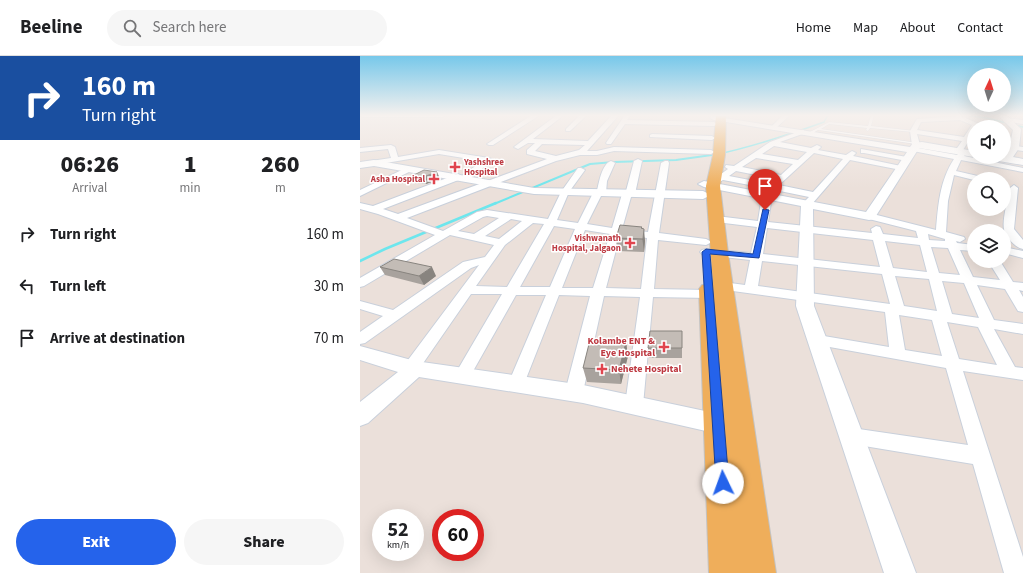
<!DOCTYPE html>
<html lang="en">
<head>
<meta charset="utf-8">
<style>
	body { margin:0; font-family:"Source Sans 3",sans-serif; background:#f6f6f6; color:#202124; height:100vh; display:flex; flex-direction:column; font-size:15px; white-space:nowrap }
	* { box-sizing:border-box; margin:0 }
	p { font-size:13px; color:#757577 }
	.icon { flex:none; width:22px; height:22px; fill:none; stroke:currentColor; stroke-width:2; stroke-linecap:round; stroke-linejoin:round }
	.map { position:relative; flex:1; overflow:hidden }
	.details { display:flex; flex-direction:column; background:#fff; width:360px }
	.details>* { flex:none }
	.banner { background:#1a4fa0; color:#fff; overflow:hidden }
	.needle { width:26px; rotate:4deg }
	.fabs { position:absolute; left:607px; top:12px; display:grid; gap:8px }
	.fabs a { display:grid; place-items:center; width:44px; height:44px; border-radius:50%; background:#fff; box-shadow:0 4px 16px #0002; font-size:20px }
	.speed { position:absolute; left:12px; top:453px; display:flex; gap:8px; font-size:20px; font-weight:700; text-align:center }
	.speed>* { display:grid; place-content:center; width:52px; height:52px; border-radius:50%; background:#fff; box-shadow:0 4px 16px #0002; line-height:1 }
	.speed small { font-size:10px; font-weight:400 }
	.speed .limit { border:6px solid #d22; background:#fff; color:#111 }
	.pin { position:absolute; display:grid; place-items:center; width:34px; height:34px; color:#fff; margin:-41px -17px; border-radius:50% 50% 50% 0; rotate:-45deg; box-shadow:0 0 4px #0007 }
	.pin .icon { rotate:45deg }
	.me { position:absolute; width:44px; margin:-22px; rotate:357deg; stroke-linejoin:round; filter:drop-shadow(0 0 3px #0008) }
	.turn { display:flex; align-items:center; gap:14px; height:84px; padding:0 16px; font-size:18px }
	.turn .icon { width:52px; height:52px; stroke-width:2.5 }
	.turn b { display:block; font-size:28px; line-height:34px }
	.eta { display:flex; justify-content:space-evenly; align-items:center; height:68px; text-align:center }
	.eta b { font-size:24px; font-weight:800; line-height:28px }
	.primary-button { display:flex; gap:8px; margin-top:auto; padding:8px 16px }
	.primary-button a { flex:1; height:46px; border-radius:24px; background:#2563eb; color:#fff; font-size:16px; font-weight:800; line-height:46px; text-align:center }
	.primary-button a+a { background:#f6f6f6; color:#202124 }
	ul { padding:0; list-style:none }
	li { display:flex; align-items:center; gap:12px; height:52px; padding:0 16px }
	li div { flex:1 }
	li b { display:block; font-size:15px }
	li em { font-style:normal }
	header { display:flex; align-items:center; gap:24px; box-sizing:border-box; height:56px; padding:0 20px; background:#fff; border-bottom:1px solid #e0e0e0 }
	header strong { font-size:19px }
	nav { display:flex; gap:22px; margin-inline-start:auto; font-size:14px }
	.search { width:280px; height:36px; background:#f6f6f6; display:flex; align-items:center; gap:10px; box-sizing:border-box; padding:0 14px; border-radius:22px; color:#757577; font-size:15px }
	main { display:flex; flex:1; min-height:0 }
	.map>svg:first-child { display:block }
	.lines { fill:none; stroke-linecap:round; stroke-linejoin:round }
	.stream-far2 { stroke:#6de6ed; stroke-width:1.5 }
	.stream-far1 { stroke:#6de6ed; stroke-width:2 }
	.stream { stroke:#6de6ed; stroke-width:2.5 }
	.service-casing { stroke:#c9d0db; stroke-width:1 }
	.minor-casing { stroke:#c9d0db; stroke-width:2 }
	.tertiary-casing { stroke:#c9d0db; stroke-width:2 }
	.primary-casing { stroke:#c3c3c3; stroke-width:2 }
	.service { fill:#fff; fill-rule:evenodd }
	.minor { fill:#fff; fill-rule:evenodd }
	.tertiary { fill:#fff; fill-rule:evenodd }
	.primary { fill:#efae5b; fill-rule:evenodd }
	.wall { fill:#a8a29d }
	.shaded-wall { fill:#88847f }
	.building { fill:#c3bcb6; stroke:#88847f }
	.route { fill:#2563eb; stroke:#184099 }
	.health-dot { fill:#e0444e; stroke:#fff; stroke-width:1.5 }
	.labels { text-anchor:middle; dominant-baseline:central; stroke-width:3; stroke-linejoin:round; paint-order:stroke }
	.far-health-label { font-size:9px; font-weight:bold; fill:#be3a42; stroke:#fff; text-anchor:end }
	.health-label { font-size:10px; font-weight:bold; fill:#be3a42; stroke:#fff; text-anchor:end }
</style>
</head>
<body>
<header>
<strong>Beeline</strong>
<div class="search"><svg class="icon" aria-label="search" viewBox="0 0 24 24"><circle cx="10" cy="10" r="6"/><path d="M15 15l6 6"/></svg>Search here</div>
<nav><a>Home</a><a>Map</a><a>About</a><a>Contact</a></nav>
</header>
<main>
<section class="details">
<div class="banner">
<div class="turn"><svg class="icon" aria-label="right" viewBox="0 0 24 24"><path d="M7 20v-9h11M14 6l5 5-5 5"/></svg><div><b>160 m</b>Turn right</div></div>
</div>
<div class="eta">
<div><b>06:26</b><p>Arrival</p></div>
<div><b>1</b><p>min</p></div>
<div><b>260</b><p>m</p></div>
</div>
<ul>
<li><svg class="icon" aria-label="right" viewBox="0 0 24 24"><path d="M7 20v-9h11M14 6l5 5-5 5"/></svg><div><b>Turn right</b></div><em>160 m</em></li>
<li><svg class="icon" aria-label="left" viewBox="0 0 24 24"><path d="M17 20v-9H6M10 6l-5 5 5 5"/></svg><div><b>Turn left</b></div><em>30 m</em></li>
<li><svg class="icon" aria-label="arrive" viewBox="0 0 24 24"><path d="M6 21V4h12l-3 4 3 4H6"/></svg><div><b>Arrive at destination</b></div><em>70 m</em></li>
</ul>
<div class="primary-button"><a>Exit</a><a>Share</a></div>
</section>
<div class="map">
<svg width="663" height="517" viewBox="0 0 663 517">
	<rect width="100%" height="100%" fill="#ebe0da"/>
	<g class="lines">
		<path class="stream-far2" d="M605 59 627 62 663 71
			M354 99C392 91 428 79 464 66L468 59"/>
		<path class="stream-far1" d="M134 148 230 108 254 106 316 104 359 98"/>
		<path class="stream" d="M0 205 25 193 136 147"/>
		<g class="service-casing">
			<path id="service" d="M511 59H514L511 70 555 75 553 76 510 72 508 75 506 74 507 72 469 68 461 73 558 87 556 88 458 74 451 78 448 77 469 66 508 70Z"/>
		</g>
		<g class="minor-casing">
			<path id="minor" d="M0 59H86L83 61H2Z
				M172 59H180L133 89H129L127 88Z
				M197 59H204L173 83 228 85 252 59H259L227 95H237L254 91 351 94 355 96 351 98 254 95 237 99H220L196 105 47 162 83 175 117 156 127 154 188 163 201 136 218 112H221L225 114 209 136 197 164 218 167 233 137 237 135C239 126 242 108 251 105L255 107 247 125 246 137 241 140 227 168 252 172 262 138 266 135 274 105 278 103 282 105 275 138 271 141 262 173 288 176 301 107 305 105H308L309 107 299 177 346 183 352 186 346 189 298 184 294 233 349 234 354 235 356 238 354 241 349 242 293 241 283 349 280 354 274 356 268 354 265 349 280 241 244 240 223 336 220 341 214 343 208 341 205 336 230 240 199 239 162 333 156 335 150 333 148 328 186 239H156L108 324 102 326 96 324 94 320 142 238H111L57 316 51 318 45 316 43 312 45 308 119 209 111 212 5 287 0 288V276L23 260 0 253V245L33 254 103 206 125 201 134 189 90 179 4 230 0 231V222L75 179 18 158 0 153V147L13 150 95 119 98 118 102 120 122 105 79 98 14 109 10 107 11 105 31 102 28 93 0 96V92L31 89 35 91 38 101 79 94 129 102 133 104 108 124 105 125 101 123 23 153 38 158 187 103 167 98V94L175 87H168L158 93 154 91ZM182 88 225 89 219 94 196 100 175 95ZM127 160 139 162 114 178 98 175 123 161ZM151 163 162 165 139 183 125 180ZM173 167 184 168 147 231 116 230 145 189ZM194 170 215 173 190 231H160ZM225 174 250 178 233 232H202ZM260 179 287 182 281 233 246 232Z
				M220 59H227L210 75H206V73Z
				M265 59H271L267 64 354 66 357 68 354 70 265 68 251 88H247L246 87Z
				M423 59H430L416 72H412V70Z
				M601 60 619 68 617 71H614V76L610 82 614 83V87L608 86 603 94 607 96 604 100 663 112V116L601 104 596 115 622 121 623 123H614V124L594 119 588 145 586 176 604 181 605 183 600 186 596 185 597 187 614 189V195L600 194 613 221 640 224 628 205H640L653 226 663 227V235L659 234 663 241V256L658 255 645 233 617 229 634 264 663 268V278L634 273 655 311 663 312V324L603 315 663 501V517H644L613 408 492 388 485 386 483 380 485 374 492 372 608 389 586 312 453 288 450 284 453 280 458 279 529 291 525 256 358 233 357 230 358 227 363 226 385 229 390 204 346 199 342 198 340 196 342 194 346 193 391 197 397 171 356 166 351 163 356 160 398 165 402 140 407 137 404 135 406 132 363 124 354 129 350 126 368 113 365 111 366 109 374 110 410 86 443 74 446 76 445 77 420 86 451 92 457 89 461 91 458 94 486 99 492 95 496 97 493 100 541 110 545 112 541 114 490 104 452 148 449 149 444 146 449 141 415 134 408 138 412 140 408 166 512 177 511 173 516 170 520 171 523 178 558 182 556 175 505 162 504 160 509 157 576 174C578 149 580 124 594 103L553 95 549 93 553 91 597 99 599 97 595 95 602 85 557 78 560 89 556 91 552 89 550 75 557 63ZM600 64 612 69 604 81 557 74 561 66ZM414 90 447 96 438 104 402 98ZM454 97 483 103 453 136 419 129ZM396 102 433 108 421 119 382 111ZM376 115 416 123 411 128 369 120ZM407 172 513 184 520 211 403 198ZM568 178 585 183V185L569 184ZM525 185 560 189 567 216 533 212ZM571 191 588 192 600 219 579 217ZM402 205 522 218 530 248 398 230ZM535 220 569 223 577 255 544 250ZM582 225 604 227 619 262 592 258ZM539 259 572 264 582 300 545 294ZM587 266 618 271 637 309 599 303Z
				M646 62 663 64V68L644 65V63Z
				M292 78 352 80 355 82 352 84 290 81V79Z
				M644 88 663 91V95L644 92Z
				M501 93 547 101 551 103 547 105 504 97H501Z
				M48 111H51L55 113 0 140V134Z
				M654 129 658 132 654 173 663 184V193C656 192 645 181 644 173 642 165 648 141 650 132Z
				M644 191 663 195V202L644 197Z"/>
		</g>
		<g class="tertiary-casing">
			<path id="tertiary" d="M638 59H646L661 73 659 92 653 101 663 103V109L633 104 628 101H644L649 92 653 74Z
				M351 60 550 91 553 87 562 86 614 95V101L559 92 514 163 509 164 453 153 454 250 556 517H524L436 250 441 150 344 131 338 128 344 125 506 156 547 96 354 64 350 62Z
				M14 104 174 132 343 135 347 137 349 139 347 141 343 143 174 138 14 110 0 112V106Z
				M0 290 55 305 223 329 359 358 367 361 371 368 367 375 359 378 223 347 59 321 8 367 0 370V346L38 316 0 304Z"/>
		</g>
		<g class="primary-casing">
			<path id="primary" d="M356 59H366L365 99 360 130 368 197 416 517H349L339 233 342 229 353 228 346 130 353 99Z"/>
		</g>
		<use href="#service" class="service"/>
		<use href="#minor" class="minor"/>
		<use href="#tertiary" class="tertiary"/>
		<use href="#primary" class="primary"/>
	</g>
	<path class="wall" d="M77 116 80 123 66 128 55 127 52 120Z
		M282 172 285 185 284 196 257 195 256 182Z
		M20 211 76 220 64 229 25 219Z
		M322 284V302H289L288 292Z
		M266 286 268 300 261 328 227 326 223 312 235 288Z"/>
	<path class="shaded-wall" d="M77 116 80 123 66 128 63 121Z
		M282 171 283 182 284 173 285 185 284 196 281 172Z
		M72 211 76 220 64 229 59 220Z
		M266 286 268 300 261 328 259 314Z"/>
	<path class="building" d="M64 114 77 116 63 121 52 120Z
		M260 169 282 171 281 172 284 173 283 183 256 182Z
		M34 203 72 211 59 220 20 211Z
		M290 275H322V292H288Z
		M237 285 266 286 259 314 223 312 229 288H235Z"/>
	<linearGradient id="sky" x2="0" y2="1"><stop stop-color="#77c8ea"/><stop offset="0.45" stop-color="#f6f1ee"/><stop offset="1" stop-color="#f6f1ee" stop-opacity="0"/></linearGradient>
	<rect width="663" height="132" fill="url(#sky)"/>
	<path class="route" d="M403 153 409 154 399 202 350 198 369 427 367 432 363 434 358 432 356 427 342 196 346 193 393 198Z"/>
	<g class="health-dot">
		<path d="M93 105h4v4h4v4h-4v4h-4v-4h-4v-4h4z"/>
		<path d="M72 117h4v4h4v4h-4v4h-4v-4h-4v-4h4z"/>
		<path d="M268 181h4v4h4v4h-4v4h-4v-4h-4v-4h4z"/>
		<path d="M302 285h4v4h4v4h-4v4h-4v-4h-4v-4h4z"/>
		<path d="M240 307h4v4h4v4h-4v4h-4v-4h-4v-4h4z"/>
	</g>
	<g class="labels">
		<g class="far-health-label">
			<text x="104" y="106" text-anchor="start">Yashshree<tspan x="104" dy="10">Hospital</tspan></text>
			<text x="65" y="123">Asha Hospital</text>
			<text x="261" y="182">Vishwanath<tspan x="261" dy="10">Hospital, Jalgaon</tspan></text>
		</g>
		<g class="health-label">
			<text x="295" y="285">Kolambe ENT &amp;<tspan x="295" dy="12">Eye Hospital</tspan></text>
			<text x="251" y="313" text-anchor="start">Nehete Hospital</text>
		</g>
	</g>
</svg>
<div class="fabs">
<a><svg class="needle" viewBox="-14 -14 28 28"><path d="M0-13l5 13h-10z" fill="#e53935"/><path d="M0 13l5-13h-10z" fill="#757577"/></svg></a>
<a><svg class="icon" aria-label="sound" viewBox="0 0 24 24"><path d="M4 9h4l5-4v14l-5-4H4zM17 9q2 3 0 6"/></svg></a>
<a><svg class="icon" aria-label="search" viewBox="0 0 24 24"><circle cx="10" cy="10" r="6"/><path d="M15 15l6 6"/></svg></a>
<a><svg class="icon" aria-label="layers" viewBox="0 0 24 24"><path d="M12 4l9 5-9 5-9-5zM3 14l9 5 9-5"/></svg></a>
</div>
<div class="speed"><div>52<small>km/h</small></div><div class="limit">60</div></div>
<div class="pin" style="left:405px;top:154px;background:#d93025"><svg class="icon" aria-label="arrive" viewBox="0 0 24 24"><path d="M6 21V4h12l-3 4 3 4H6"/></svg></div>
<svg class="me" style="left:363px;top:427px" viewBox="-20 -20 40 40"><circle r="19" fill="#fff"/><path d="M0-13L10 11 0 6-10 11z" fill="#2563eb"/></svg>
</div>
</main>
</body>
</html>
